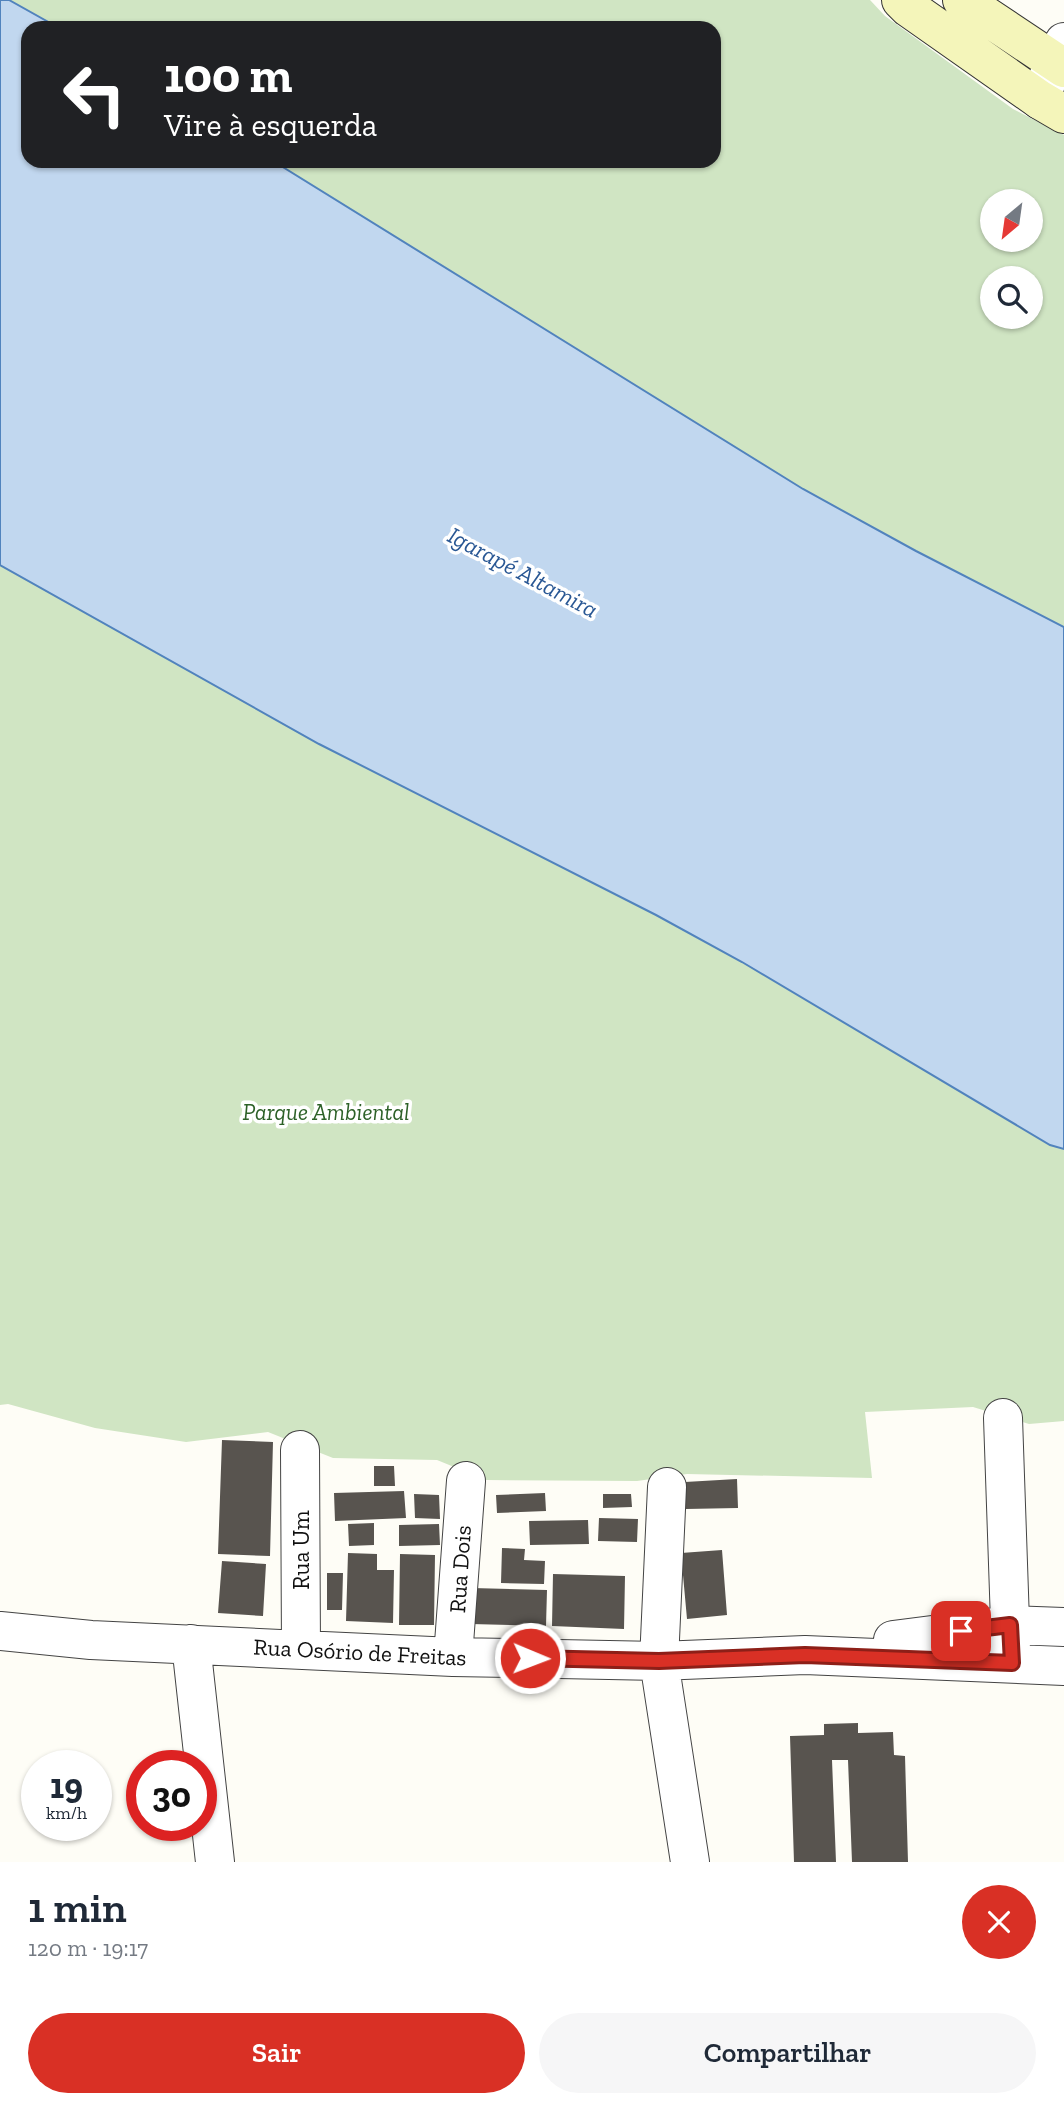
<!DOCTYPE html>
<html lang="pt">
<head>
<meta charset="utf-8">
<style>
	body { margin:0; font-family:"Zilla Slab",serif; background:#f6f6f7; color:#1f2937; height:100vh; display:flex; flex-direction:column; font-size:26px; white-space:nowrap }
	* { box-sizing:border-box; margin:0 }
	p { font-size:23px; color:#747a83 }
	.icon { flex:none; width:38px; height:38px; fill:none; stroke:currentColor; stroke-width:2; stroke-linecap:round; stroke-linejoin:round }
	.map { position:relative; height:1862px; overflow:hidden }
	.drawer { display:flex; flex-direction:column; background:#fff; flex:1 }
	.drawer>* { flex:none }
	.guide { position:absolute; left:21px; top:21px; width:700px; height:147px; border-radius:21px; box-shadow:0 2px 5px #0004; background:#202124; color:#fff; overflow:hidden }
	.needle { width:46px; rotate:209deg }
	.buttons { position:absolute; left:980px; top:189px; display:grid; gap:14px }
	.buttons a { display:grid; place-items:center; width:63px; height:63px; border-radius:50%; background:#fff; box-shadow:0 2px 5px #0004; font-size:35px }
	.speed { position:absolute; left:21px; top:1750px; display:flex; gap:14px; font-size:35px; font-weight:700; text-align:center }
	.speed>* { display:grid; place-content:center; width:91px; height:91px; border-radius:50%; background:#fff; box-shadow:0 2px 5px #0004; line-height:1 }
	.speed small { font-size:18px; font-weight:400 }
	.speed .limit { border:10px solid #d22; background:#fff; color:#111 }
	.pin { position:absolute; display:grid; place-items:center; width:60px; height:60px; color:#fff; margin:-30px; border-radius:14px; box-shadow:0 4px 10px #0006 }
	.me { position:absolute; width:77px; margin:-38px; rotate:91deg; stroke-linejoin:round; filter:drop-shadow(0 0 5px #0008) }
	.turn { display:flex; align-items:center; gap:24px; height:147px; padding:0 28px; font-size:32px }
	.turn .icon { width:91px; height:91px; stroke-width:2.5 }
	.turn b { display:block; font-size:49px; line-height:60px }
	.round { display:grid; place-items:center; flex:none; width:74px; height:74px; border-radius:37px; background:#f6f6f7 }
	.headline { display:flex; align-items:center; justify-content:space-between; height:119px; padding:0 28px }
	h1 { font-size:42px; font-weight:600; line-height:52px }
	.button { display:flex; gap:14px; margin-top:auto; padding:14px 28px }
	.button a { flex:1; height:80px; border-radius:42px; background:#d93025; color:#fff; font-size:28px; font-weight:600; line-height:80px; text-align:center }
	.button a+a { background:#f6f6f7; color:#1f2937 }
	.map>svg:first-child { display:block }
	.green { fill:#d0e5c3; fill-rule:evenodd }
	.water { fill:#c1d7ef; stroke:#5183bd; stroke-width:2 }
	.building { fill:#58544f }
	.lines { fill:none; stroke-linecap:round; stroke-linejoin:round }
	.street-casing { stroke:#444; stroke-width:40 }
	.secondary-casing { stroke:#333; stroke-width:40 }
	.street { stroke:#fff; stroke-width:38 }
	.secondary { stroke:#f4f5ba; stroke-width:38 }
	.route-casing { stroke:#8d1f18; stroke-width:18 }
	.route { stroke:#d93025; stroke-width:12 }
	.labels { text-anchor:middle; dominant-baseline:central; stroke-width:7; stroke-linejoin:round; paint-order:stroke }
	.park-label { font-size:23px; font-style:italic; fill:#2d6128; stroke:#fff }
	.street-label { font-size:23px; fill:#111; stroke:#fff }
	.water-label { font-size:24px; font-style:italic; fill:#295794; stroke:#fff }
</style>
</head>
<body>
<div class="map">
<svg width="1064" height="1862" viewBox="0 0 1064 1862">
	<rect width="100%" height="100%" fill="#fefdf6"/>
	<path class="green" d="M9 0H870L885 16 1013 109 1064 135V627L916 551 803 489 273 161H714V28H59ZM992 201H1031V240H992ZM992 278H1031V317H992Z
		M0 565 319 744 656 915 742 962 1050 1145 1064 1149V1421L1029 1424 973 1407 865 1412 872 1478 687 1474 637 1481 486 1480 437 1460 333 1458 268 1432 186 1442 95 1428 8 1404 0 1405Z"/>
	<path class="water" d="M0 0H9L59 28H28V161H273L803 489 916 551 1064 627V1149L1050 1145 742 962 656 915 319 744 0 565Z"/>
	<path class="building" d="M222 1440 273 1442 270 1556 218 1554Z
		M374 1466H394L395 1486H374Z
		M737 1479 738 1508 686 1509 685 1482Z
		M404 1491 406 1518 335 1521 334 1493Z
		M545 1493 546 1511 497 1513 496 1495Z
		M414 1494 439 1495 440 1519 415 1518Z
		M603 1494H631L632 1507 603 1508Z
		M599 1518 638 1519 637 1542 598 1541Z
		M588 1520 589 1544 530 1545 529 1521Z
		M374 1523V1545L349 1546 348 1524Z
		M439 1524 440 1545 399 1546V1525Z
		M502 1548 525 1549 524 1560 545 1561 544 1584 501 1583Z
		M722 1550 727 1615 687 1619 681 1553Z
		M348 1553 377 1554V1570H394L393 1623 346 1621Z
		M400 1554 435 1555 434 1625H399Z
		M222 1561 266 1564 263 1616 218 1613Z
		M327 1573H343L342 1610H327Z
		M553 1574 625 1576 624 1629 552 1626Z
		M472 1588 547 1590 546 1626 471 1624Z
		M858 1723V1733L893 1732 894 1755 905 1756 908 1862H852L848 1760H832L836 1862H794L790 1736 824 1735V1724Z"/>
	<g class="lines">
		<g class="street-casing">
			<path id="street" d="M1040 100 1054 61 1064 42
				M1003 1418 1011 1651
				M300 1450 301 1650
				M667 1487 659 1661 690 1862
				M0 1631 91 1640 453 1657 659 1661 805 1655 1064 1666
				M893 1640 1010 1625 1064 1627
				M191 1644 215 1862
				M453 1657 466 1481"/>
		</g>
		<g class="secondary-casing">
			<path id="secondary" d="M901 0 909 8 1040 100 1064 114
				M962 0 1064 68"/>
		</g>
		<use href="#street" class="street"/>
		<use href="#secondary" class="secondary"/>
	</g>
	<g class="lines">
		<g class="route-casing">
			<path id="route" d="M530 1658 659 1661 805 1655 1012 1663 1010 1625 961 1631"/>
		</g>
		<use href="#route" class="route"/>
	</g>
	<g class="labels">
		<g class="park-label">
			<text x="326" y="1112">Parque Ambiental</text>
		</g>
		<g class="street-label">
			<text transform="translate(301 1550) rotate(-90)">Rua Um</text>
			<text transform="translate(460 1569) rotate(-86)">Rua Dois</text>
			<text transform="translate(360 1652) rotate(3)">Rua Osório de Freitas</text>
		</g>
		<g class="water-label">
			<text transform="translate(523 572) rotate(28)">Igarapé Altamira</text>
		</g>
	</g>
</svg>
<div class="buttons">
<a><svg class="needle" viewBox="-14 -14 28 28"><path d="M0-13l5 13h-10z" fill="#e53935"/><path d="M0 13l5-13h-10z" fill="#747a83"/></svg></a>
<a><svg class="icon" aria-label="search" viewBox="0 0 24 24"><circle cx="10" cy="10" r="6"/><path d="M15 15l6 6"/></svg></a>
</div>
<div class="speed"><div>19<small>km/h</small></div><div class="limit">30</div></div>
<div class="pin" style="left:961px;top:1631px;background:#d93025"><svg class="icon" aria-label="arrive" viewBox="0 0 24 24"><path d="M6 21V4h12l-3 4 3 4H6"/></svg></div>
<svg class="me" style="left:530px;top:1658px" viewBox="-20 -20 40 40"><circle r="17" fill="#d93025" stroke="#fff" stroke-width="3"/><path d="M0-11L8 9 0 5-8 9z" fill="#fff"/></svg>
<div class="guide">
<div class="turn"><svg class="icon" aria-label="left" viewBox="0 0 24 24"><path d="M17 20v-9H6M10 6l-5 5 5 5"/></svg><div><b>100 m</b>Vire à esquerda</div></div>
</div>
</div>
<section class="drawer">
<div class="headline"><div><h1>1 min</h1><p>120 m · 19:17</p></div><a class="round" style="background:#d93025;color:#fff"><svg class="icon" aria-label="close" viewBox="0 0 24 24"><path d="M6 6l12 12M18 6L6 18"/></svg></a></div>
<div class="button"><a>Sair</a><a>Compartilhar</a></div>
</section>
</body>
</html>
